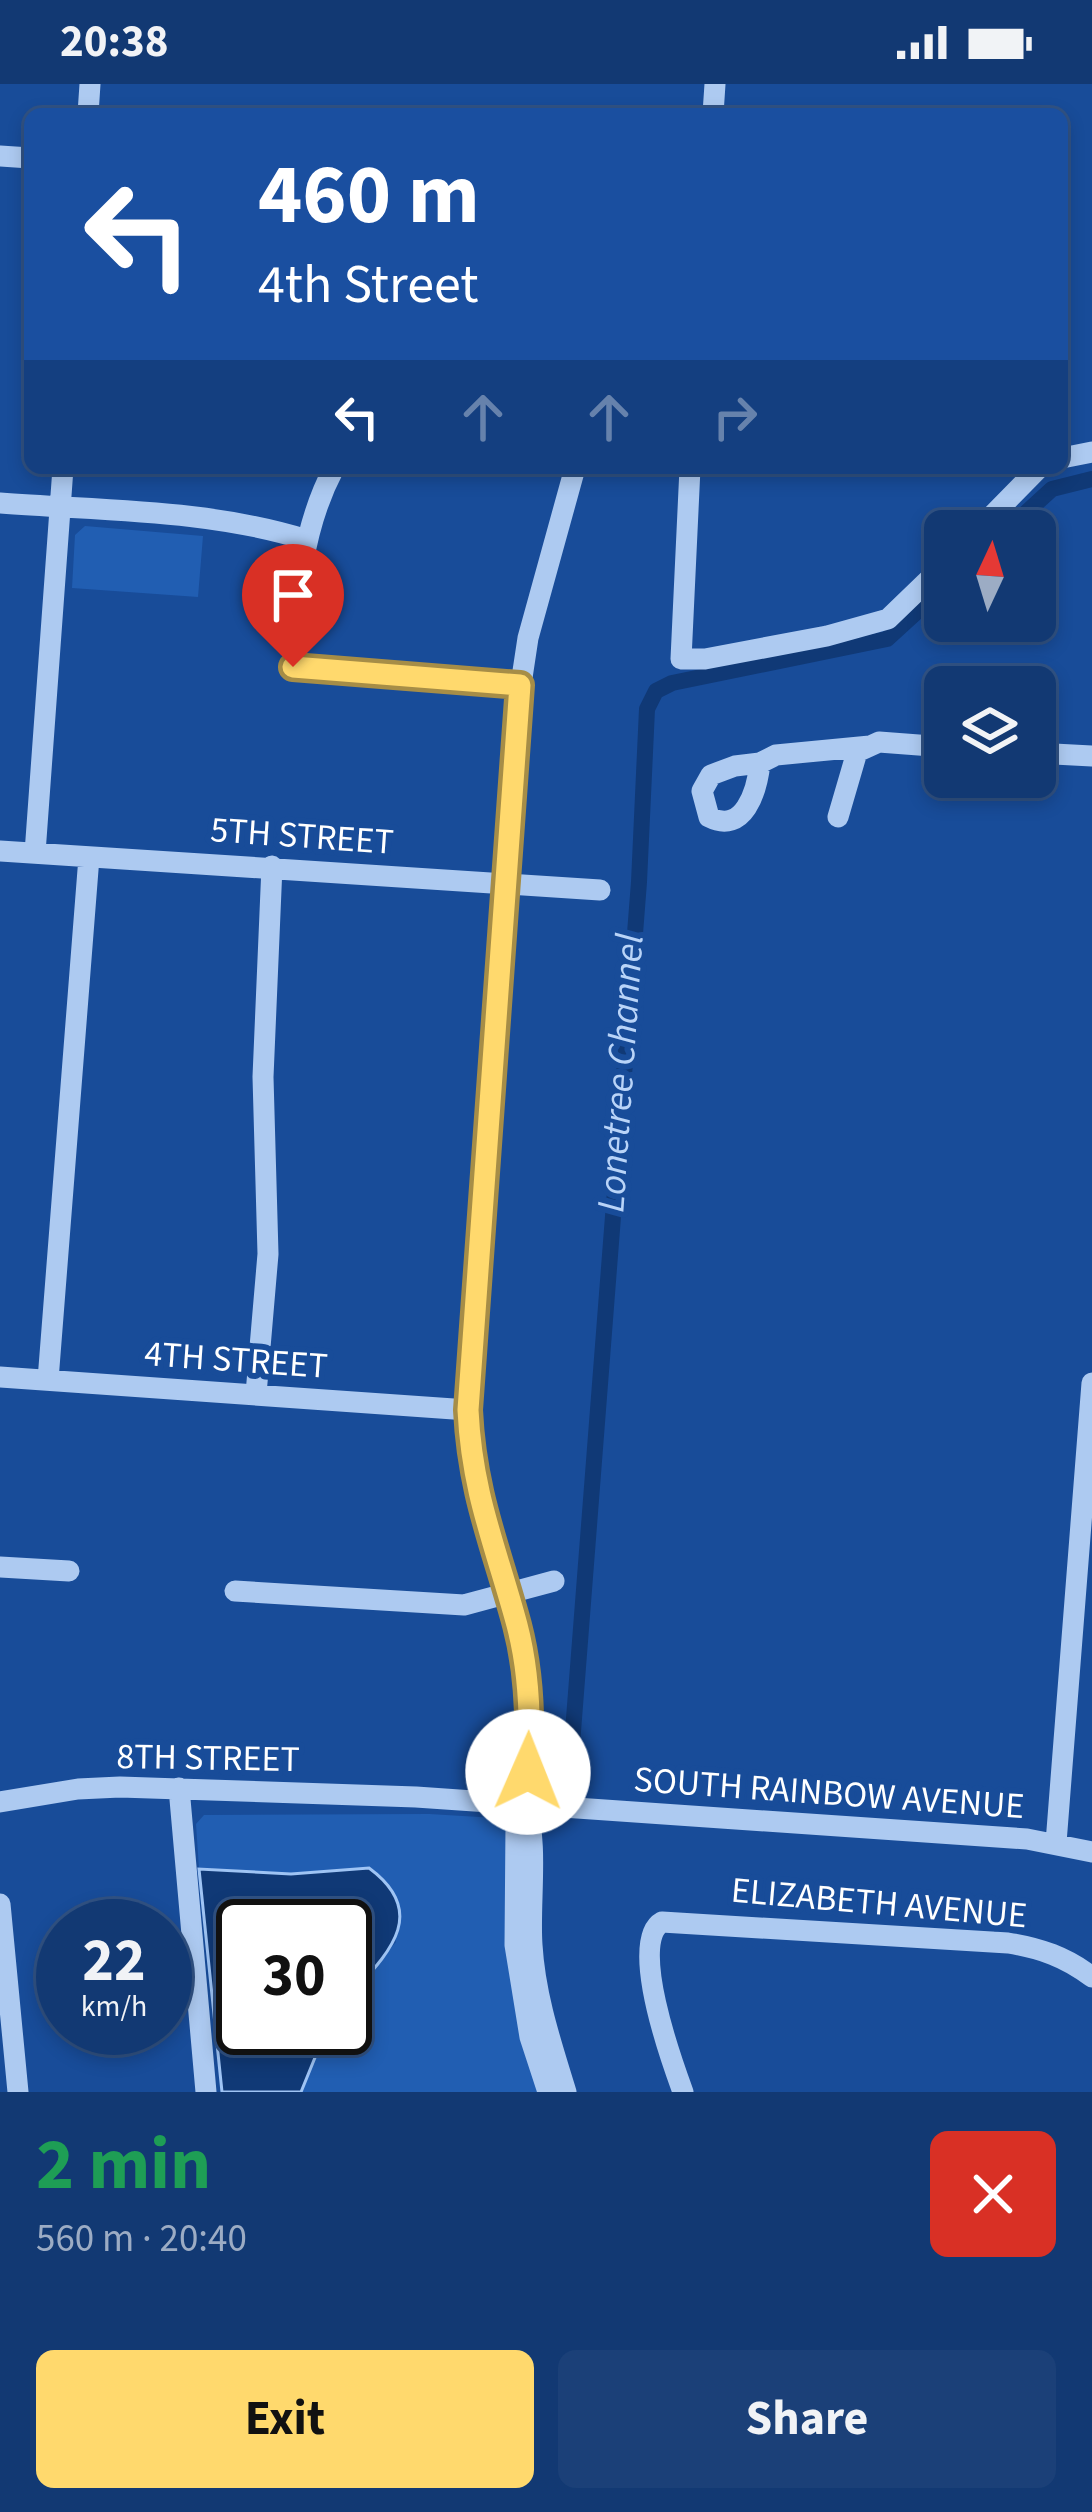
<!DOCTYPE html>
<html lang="en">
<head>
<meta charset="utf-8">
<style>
	body { margin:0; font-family:"Source Sans 3",sans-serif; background:#1b4078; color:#f1f3f6; height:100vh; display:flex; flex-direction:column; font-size:45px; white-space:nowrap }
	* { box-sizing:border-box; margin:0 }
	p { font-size:39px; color:#9cacc4 }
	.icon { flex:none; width:66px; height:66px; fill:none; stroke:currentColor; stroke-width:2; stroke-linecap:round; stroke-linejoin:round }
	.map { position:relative; height:2008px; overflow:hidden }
	.panel { display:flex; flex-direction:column; background:#123973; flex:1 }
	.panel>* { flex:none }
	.hud { position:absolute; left:24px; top:24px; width:1044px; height:366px; border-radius:18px; box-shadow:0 6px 18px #0003,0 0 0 3px #315385; background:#1a4fa0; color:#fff; overflow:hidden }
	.needle { width:78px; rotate:4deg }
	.fabs { position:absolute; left:924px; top:426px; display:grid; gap:24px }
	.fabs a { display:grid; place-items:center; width:132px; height:132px; border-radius:18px; background:#123973; box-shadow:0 6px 18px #0003,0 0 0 3px #315385; font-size:60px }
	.speed { position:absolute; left:36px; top:1815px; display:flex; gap:24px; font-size:60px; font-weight:700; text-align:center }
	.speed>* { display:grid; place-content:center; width:156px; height:156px; border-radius:50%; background:#123973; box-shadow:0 6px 18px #0003,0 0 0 3px #315385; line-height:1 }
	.speed small { font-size:30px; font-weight:400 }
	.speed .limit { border:6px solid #111; border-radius:18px; background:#fff; color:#111 }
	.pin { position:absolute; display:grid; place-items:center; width:102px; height:102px; color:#fff; margin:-123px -51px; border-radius:50% 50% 50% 0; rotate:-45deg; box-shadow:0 0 12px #0007 }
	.pin .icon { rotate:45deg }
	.me { position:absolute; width:132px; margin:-66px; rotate:1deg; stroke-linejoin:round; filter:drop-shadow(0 0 9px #0008) }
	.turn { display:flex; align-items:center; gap:42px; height:252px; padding:0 36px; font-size:54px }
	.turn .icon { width:156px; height:156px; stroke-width:2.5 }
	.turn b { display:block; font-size:84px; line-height:102px }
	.lanes { display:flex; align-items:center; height:114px; padding:0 36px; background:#0003; justify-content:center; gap:60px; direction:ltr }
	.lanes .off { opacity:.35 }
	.round { display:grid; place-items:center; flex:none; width:126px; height:126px; border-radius:18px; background:#1b4078 }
	.summary { display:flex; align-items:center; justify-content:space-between; height:204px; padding:0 36px }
	h1 { font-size:72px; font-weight:700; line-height:90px; color:#1e9e55 }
	.primary-button { display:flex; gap:24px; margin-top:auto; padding:24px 36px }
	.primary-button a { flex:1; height:138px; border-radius:18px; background:#ffd96d; color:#111; font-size:48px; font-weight:700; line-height:138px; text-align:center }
	.primary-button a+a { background:#1b4078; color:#f1f3f6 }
	.status { display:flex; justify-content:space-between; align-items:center; height:84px; padding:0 60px; background:#123973; direction:ltr }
	.status svg { height:33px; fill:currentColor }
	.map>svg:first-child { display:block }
	.green { fill:#215eb2 }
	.water { fill:#103976; stroke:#9fc4f4; stroke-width:3 }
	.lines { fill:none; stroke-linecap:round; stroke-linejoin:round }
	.canal { stroke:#103976; stroke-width:16 }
	.minor { stroke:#adcaf1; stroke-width:21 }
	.route-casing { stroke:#a68d47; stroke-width:30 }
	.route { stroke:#ffd96d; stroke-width:21 }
	.labels { text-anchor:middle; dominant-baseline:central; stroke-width:12; stroke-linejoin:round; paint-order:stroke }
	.street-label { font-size:36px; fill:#fff; stroke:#184c99 }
	.water-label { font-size:39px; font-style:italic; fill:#b9d4f8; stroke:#184c99 }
</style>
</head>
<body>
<div class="status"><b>20:38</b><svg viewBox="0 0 49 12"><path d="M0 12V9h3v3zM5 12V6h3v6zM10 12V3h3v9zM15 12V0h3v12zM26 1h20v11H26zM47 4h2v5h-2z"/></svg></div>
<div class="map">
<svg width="1092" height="2008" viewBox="0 0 1092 2008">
	<rect width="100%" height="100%" fill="#184c99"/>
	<path class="green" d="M85 442 203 452 198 513 72 504 75 451Z
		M429 1730 496 1734 504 1738 509 1747 538 2008H301L327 1944H345V1917L396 1858 369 1784 291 1790 199 1785 196 1740 204 1731Z"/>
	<path class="water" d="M369 1784C434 1832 382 1875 345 1917V1842H243V1944H327L301 2008H222L199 1785 291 1790Z"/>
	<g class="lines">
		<path class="canal" d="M1006 447 1052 405 1092 395
			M570 1686 639 798 647 625 656 607 672 599 887 555 945 502"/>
		<path class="minor" d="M88 30 90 0
			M713 30 715 0
			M0 72 30 74
			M1062 374 1092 368
			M334 384C301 446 297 514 293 583L520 601
			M690 384 681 575H705L827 552 888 535 945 480
			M0 419C103 427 208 425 307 456
			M977 447 1039 384
			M1035 669 1092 672
			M760 679C757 707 744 751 709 733L702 707 711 691 735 682 760 679 776 671 870 662
			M838 733 857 668 879 658 945 663
			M0 767 600 806
			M35 769 63 384
			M0 1293 468 1326
			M48 1296 89 773
			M256 1310 268 1170 263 993 272 782
			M0 1483 69 1487
			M235 1507 464 1521 554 1497
			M179 1704 206 2008
			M0 1718 78 1705 120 1703 416 1713 1027 1755 1092 1768
			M525 1721C539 1756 529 1820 532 1861 535 1912 551 1959 566 2008
			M1056 1759 1092 1299
			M0 1820 18 2008
			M548 2008 530 1953 515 1861 516 1740 525 1721 529 1609 517 1541 480 1425 470 1372 468 1326 515 640 528 554 575 384
			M683 2008C672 1978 628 1857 662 1838L1008 1859C1040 1864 1066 1873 1092 1893"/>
	</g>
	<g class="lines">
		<g class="route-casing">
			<path id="route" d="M293 583 520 601 468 1326C472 1410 496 1463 517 1541 530 1590 531 1639 528 1688"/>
		</g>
		<use href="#route" class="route"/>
	</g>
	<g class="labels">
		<g class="street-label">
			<text transform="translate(302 752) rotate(4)">5TH STREET</text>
			<text transform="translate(236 1276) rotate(4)">4TH STREET</text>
			<text transform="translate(208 1674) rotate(1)">8TH STREET</text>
			<text transform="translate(829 1709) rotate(4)">SOUTH RAINBOW AVENUE</text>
			<text transform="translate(879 1819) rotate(5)">ELIZABETH AVENUE</text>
		</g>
		<g class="water-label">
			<text transform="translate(621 989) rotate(-86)">Lonetree Channel</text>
		</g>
	</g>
</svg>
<div class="fabs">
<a><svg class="needle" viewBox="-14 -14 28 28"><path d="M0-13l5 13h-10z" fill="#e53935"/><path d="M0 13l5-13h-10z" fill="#9cacc4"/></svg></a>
<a><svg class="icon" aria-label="layers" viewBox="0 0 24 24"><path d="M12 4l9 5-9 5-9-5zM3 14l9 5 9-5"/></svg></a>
</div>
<div class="speed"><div>22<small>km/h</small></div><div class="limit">30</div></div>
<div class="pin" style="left:293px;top:583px;background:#d93025"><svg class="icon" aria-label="arrive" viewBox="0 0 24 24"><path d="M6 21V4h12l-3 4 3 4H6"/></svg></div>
<svg class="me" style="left:528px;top:1688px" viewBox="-20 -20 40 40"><circle r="19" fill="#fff"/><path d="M0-13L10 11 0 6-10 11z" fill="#ffd96d"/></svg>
<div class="hud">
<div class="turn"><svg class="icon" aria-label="left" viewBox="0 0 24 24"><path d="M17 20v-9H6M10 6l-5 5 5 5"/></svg><div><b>460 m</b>4th Street</div></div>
<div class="lanes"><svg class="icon" aria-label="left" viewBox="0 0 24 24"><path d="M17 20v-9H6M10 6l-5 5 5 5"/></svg><svg class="icon off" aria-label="ahead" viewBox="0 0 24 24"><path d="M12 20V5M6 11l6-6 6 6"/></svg><svg class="icon off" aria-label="ahead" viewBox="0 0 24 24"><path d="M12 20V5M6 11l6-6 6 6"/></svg><svg class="icon off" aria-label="right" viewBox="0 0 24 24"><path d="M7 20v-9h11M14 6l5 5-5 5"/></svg></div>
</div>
</div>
<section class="panel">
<div class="summary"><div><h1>2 min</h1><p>560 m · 20:40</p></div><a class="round" style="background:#d93025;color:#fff"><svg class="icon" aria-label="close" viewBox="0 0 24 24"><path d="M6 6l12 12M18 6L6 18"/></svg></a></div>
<div class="primary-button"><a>Exit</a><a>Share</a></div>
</section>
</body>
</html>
